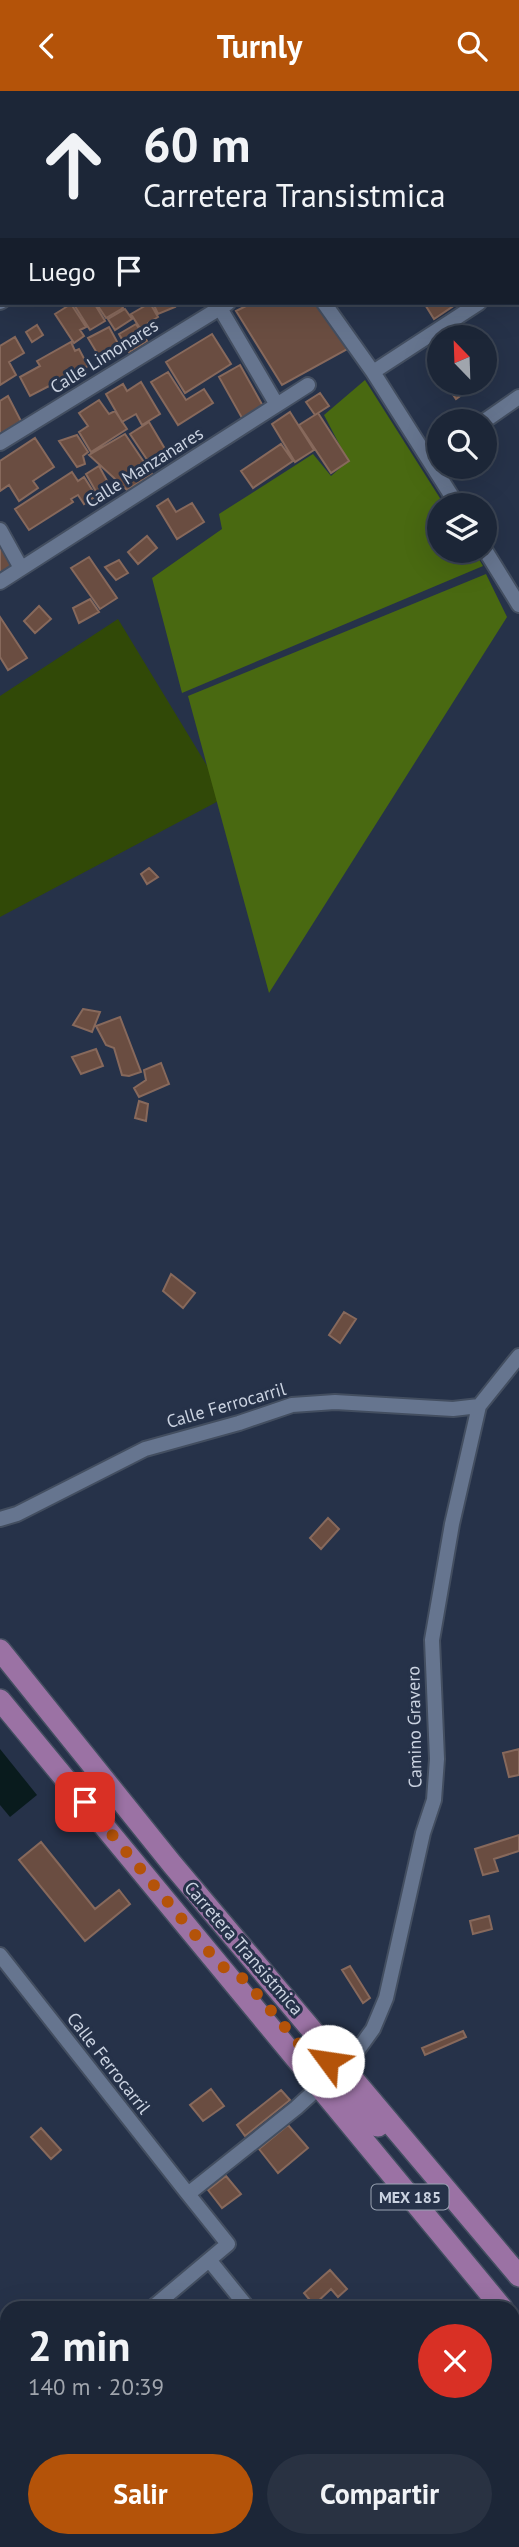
<!DOCTYPE html>
<html lang="es">
<head>
<meta charset="utf-8">
<style>
	body { margin:0; font-family:"PT Sans",sans-serif; background:#293242; color:#f1f3f6; height:100vh; display:flex; flex-direction:column; font-size:26px; white-space:nowrap }
	* { box-sizing:border-box; margin:0 }
	p { font-size:23px; color:#a0a5ad }
	.icon { flex:none; width:38px; height:38px; fill:none; stroke:currentColor; stroke-width:2; stroke-linecap:round; stroke-linejoin:round }
	.map { position:relative; flex:1; overflow:hidden }
	.details { position:absolute; left:0px; top:2210px; width:520px; height:247px; display:flex; flex-direction:column; background:#1c2637; border-radius:21px 21px 0 0; box-shadow:0 7px 28px #0002,0 0 0 2px #3a4352 }
	.details>* { flex:none }
	.guide { position:absolute; left:0px; top:0px; width:520px; height:214px; box-shadow:0 7px 28px #0002,0 0 0 2px #3a4352; background:#1c2637; color:#f1f3f6; overflow:hidden }
	.needle { width:46px; rotate:337deg }
	.buttons { position:absolute; left:427px; top:234px; display:grid; gap:14px }
	.buttons a { display:grid; place-items:center; width:70px; height:70px; border-radius:50%; background:#1c2637; box-shadow:0 7px 28px #0002,0 0 0 2px #3a4352; font-size:35px }
	.pin { position:absolute; display:grid; place-items:center; width:60px; height:60px; color:#fff; margin:-30px; border-radius:14px; box-shadow:0 4px 10px #0006 }
	.me { position:absolute; width:77px; margin:-38px; rotate:301deg; stroke-linejoin:round; filter:drop-shadow(0 0 5px #0008) }
	.turn { display:flex; align-items:center; gap:24px; height:147px; padding:0 28px; font-size:32px }
	.turn .icon { width:91px; height:91px; stroke-width:2.5 }
	.turn b { display:block; font-size:49px; line-height:60px }
	.then { display:flex; align-items:center; height:66px; padding:0 28px; background:#0003; gap:14px; font-size:26px }
	.round { display:grid; place-items:center; flex:none; width:74px; height:74px; border-radius:37px; background:#293242 }
	.overview { display:flex; align-items:center; justify-content:space-between; height:119px; padding:0 28px }
	h1 { font-size:42px; font-weight:700; line-height:52px }
	.cta { display:flex; gap:14px; margin-top:auto; padding:14px 28px }
	.cta a { flex:1; height:80px; border-radius:42px; background:#b45309; color:#fff; font-size:28px; font-weight:700; line-height:80px; text-align:center }
	.cta a+a { background:#293242; color:#f1f3f6 }
	header { display:flex; justify-content:space-between; align-items:center; height:91px; padding:0 28px; background:#b45309; color:#fff; font-size:32px; font-weight:700 }
	.map>svg:first-child { display:block }
	.green { fill:#314907 }
	.forest { fill:#496911 }
	.water { fill:#091b1d }
	.building { fill:#6a4d41; stroke:#87695c; stroke-width:2 }
	.lines { fill:none; stroke-linecap:round; stroke-linejoin:round }
	.street-casing { stroke:#434e60; stroke-width:18 }
	.primary-casing { stroke:#434e60; stroke-width:24 }
	.street { stroke:#66758f; stroke-width:14 }
	.primary { stroke:#9b72a4; stroke-width:21 }
	.route { stroke:#b45309; stroke-width:12; stroke-dasharray:0 21.6 }
	.labels { text-anchor:middle; dominant-baseline:central; stroke-width:6; stroke-linejoin:round; paint-order:stroke }
	.shield { fill:#263249; stroke:#9aa3b3; stroke-width:2 }
	.shield-label { font-size:16px; font-weight:bold; fill:#cbd3e1 }
	.street-label { font-size:18px; fill:#cbd3e1; stroke:#263249 }
</style>
</head>
<body>
<header><svg class="icon" aria-label="back" viewBox="0 0 24 24"><path d="M15 5l-7 7 7 7"/></svg>Turnly<svg class="icon" aria-label="search" viewBox="0 0 24 24"><circle cx="10" cy="10" r="6"/><path d="M15 15l6 6"/></svg></header>
<div class="map">
<svg width="519" height="2456" viewBox="0 0 519 2456">
	<rect width="100%" height="100%" fill="#263249"/>
	<path class="green" d="M118 528 226 706 0 826V605Z"/>
	<path class="forest" d="M365 289 445 415H439V460H474L483 475 182 602 152 487 222 438 219 423 313 363 331 385 348 370 324 324Z
		M486 483 507 526 269 902 188 605Z"/>
	<path class="water" d="M0 1658 37 1704 10 1726 0 1714Z"/>
	<path class="building" d="M73 212H94L105 230 90 239Z
		M96 212H120L123 217 106 227Z
		M150 212 158 226 148 232 151 237 143 242 131 223Z
		M153 212H173L175 216 158 223Z
		M252 212H321L353 255 282 294 236 220Z
		M424 212H458L434 228Z
		M71 213 86 236 80 239 84 245 74 252 55 223Z
		M125 218 132 228 115 239 108 228Z
		M136 233 147 250 129 261 119 243Z
		M37 234 43 244 32 251 26 241Z
		M109 236 120 256 100 267 88 247Z
		M212 243 231 273 185 302 166 271Z
		M15 246 24 262 9 271 16 284 0 294V255Z
		M71 251 75 260 79 258 88 275 30 305 20 286 40 275 37 270Z
		M240 274 263 315 242 327 219 286Z
		M168 281 186 309 204 298 213 312 178 334 151 291Z
		M141 291 160 323 142 334 136 323 122 331 106 303 123 293 127 300Z
		M445 292H478L456 308Z
		M320 302 329 315 315 324 306 311Z
		M8 305 22 332 0 345V310Z
		M99 309 109 323 115 320 127 338 91 361 79 341 88 335 79 322Z
		M290 321 314 359 295 371 272 333Z
		M318 322 349 370 331 382 299 334Z
		M149 331 168 363 150 373 130 343Z
		M125 343 152 383 127 399 89 364Z
		M77 344 88 361 83 365 85 373 77 376 59 350Z
		M35 347 54 376 33 390 38 397 19 410 9 394 0 400V370Z
		M281 353 293 370 253 397 241 380Z
		M99 375 111 397 98 404 86 383Z
		M72 381 78 390 84 386 96 405 84 413 78 404 71 408 73 411 29 439 15 418Z
		M168 408 176 421 192 412 204 431 177 448 157 415Z
		M147 445 157 457 138 473 128 461Z
		M0 446 17 475 0 485Z
		M89 466 117 507 100 518 71 477Z
		M119 469 128 482 116 489 105 476Z
		M90 508 99 521 79 532 73 517Z
		M39 515 51 528 35 542 24 530Z
		M0 526 27 567 8 579 0 566Z
		M149 777 158 786 147 793 141 783Z
		M83 918 100 921 92 941 73 934Z
		M120 926 141 981 129 985 122 984 114 957 106 954 96 935Z
		M96 958 103 975 81 983 72 966Z
		M161 972 169 993 139 1006 134 997 146 989 144 979Z
		M139 1010 148 1013 146 1030 135 1027Z
		M171 1183 195 1202 183 1217 163 1200Z
		M344 1221 356 1228 340 1252 329 1244Z
		M328 1427 339 1438 321 1458 310 1447Z
		M519 1658V1684L509 1686 503 1662Z
		M519 1744V1760L494 1768 498 1780 483 1784 475 1758Z
		M41 1751 95 1818 119 1799 130 1813 85 1850 19 1769Z
		M489 1825 492 1838 473 1843 470 1830Z
		M350 1875 370 1907 363 1912 342 1879Z
		M463 1940 466 1946 425 1964 422 1957Z
		M211 1998 224 2015 203 2030 190 2014Z
		M281 1999 290 2009 245 2045 237 2034Z
		M288 2034 308 2057 278 2082 259 2058Z
		M41 2037 61 2059 51 2068 31 2046Z
		M226 2085 241 2103 222 2117 208 2099Z
		M330 2179 347 2198 338 2206 331 2198 314 2214 304 2202Z
		M513 2270 519 2277V2297L513 2290Z"/>
	<g class="lines">
		<g class="street-casing">
			<path id="street" d="M208 0V2
				M497 2 499 0
				M518 186 519 185
				M0 211 2 210
				M217 212 277 314
				M324 212 373 281 458 415
				M373 281 479 212
				M483 331 519 306
				M0 352 228 212
				M0 439 21 477
				M485 459 519 514
				M0 491 308 294
				M0 1428 17 1423 145 1358 239 1332 292 1314 335 1311 453 1318 479 1315
				M0 1864 188 2103
				M210 2170 248 2217
				M152 2217 228 2153 188 2103 296 2017 355 1963 373 1938 386 1907 423 1742 434 1709 437 1668 432 1549 452 1433 479 1315 519 1265
				M0 2346 7 2340
				M368 2456 375 2450"/>
		</g>
		<g class="primary-casing">
			<path id="primary" d="M0 1559 172 1773 519 2185
				M0 1609 502 2217
				M320 1996 351 2006 378 2035
				M513 2230 519 2238"/>
		</g>
		<use href="#street" class="street"/>
		<use href="#primary" class="primary"/>
	</g>
	<g class="lines">
		<path class="route" d="M85 1711 220 1874 245 1889 312 1968 328 1970"/>
	</g>
	<g class="labels">
		<rect class="shield" x="371.5" y="2093.5" width="77" height="25" rx="5"/>
		<g class="shield-label">
			<text x="410" y="2106">MEX 185</text>
		</g>
		<g class="street-label">
			<text transform="translate(104 265) rotate(-32)">Calle Limonares</text>
			<text transform="translate(144 376) rotate(-32)">Calle Manzanares</text>
			<text transform="translate(226 1314) rotate(-16)">Calle Ferrocarril</text>
			<text transform="translate(414 1636) rotate(-91)">Camino Gravero</text>
			<text transform="translate(244 1857) rotate(49)">Carretera Transistmica</text>
			<text transform="translate(109 1972) rotate(52)">Calle Ferrocarril</text>
		</g>
	</g>
</svg>
<div class="buttons">
<a><svg class="needle" viewBox="-14 -14 28 28"><path d="M0-13l5 13h-10z" fill="#e53935"/><path d="M0 13l5-13h-10z" fill="#a0a5ad"/></svg></a>
<a><svg class="icon" aria-label="search" viewBox="0 0 24 24"><circle cx="10" cy="10" r="6"/><path d="M15 15l6 6"/></svg></a>
<a><svg class="icon" aria-label="layers" viewBox="0 0 24 24"><path d="M12 4l9 5-9 5-9-5zM3 14l9 5 9-5"/></svg></a>
</div>
<div class="pin" style="left:85px;top:1711px;background:#d93025"><svg class="icon" aria-label="arrive" viewBox="0 0 24 24"><path d="M6 21V4h12l-3 4 3 4H6"/></svg></div>
<svg class="me" style="left:328px;top:1970px" viewBox="-20 -20 40 40"><circle r="19" fill="#fff"/><path d="M0-13L10 11 0 6-10 11z" fill="#b45309"/></svg>
<div class="guide">
<div class="turn"><svg class="icon" aria-label="ahead" viewBox="0 0 24 24"><path d="M12 20V5M6 11l6-6 6 6"/></svg><div><b>60 m</b>Carretera Transistmica</div></div>
<div class="then">Luego<svg class="icon" aria-label="arrive" viewBox="0 0 24 24"><path d="M6 21V4h12l-3 4 3 4H6"/></svg></div>
</div>
<section class="details">
<div class="overview"><div><h1>2 min</h1><p>140 m · 20:39</p></div><a class="round" style="background:#d93025;color:#fff"><svg class="icon" aria-label="close" viewBox="0 0 24 24"><path d="M6 6l12 12M18 6L6 18"/></svg></a></div>
<div class="cta"><a>Salir</a><a>Compartir</a></div>
</section>
</div>
</body>
</html>
